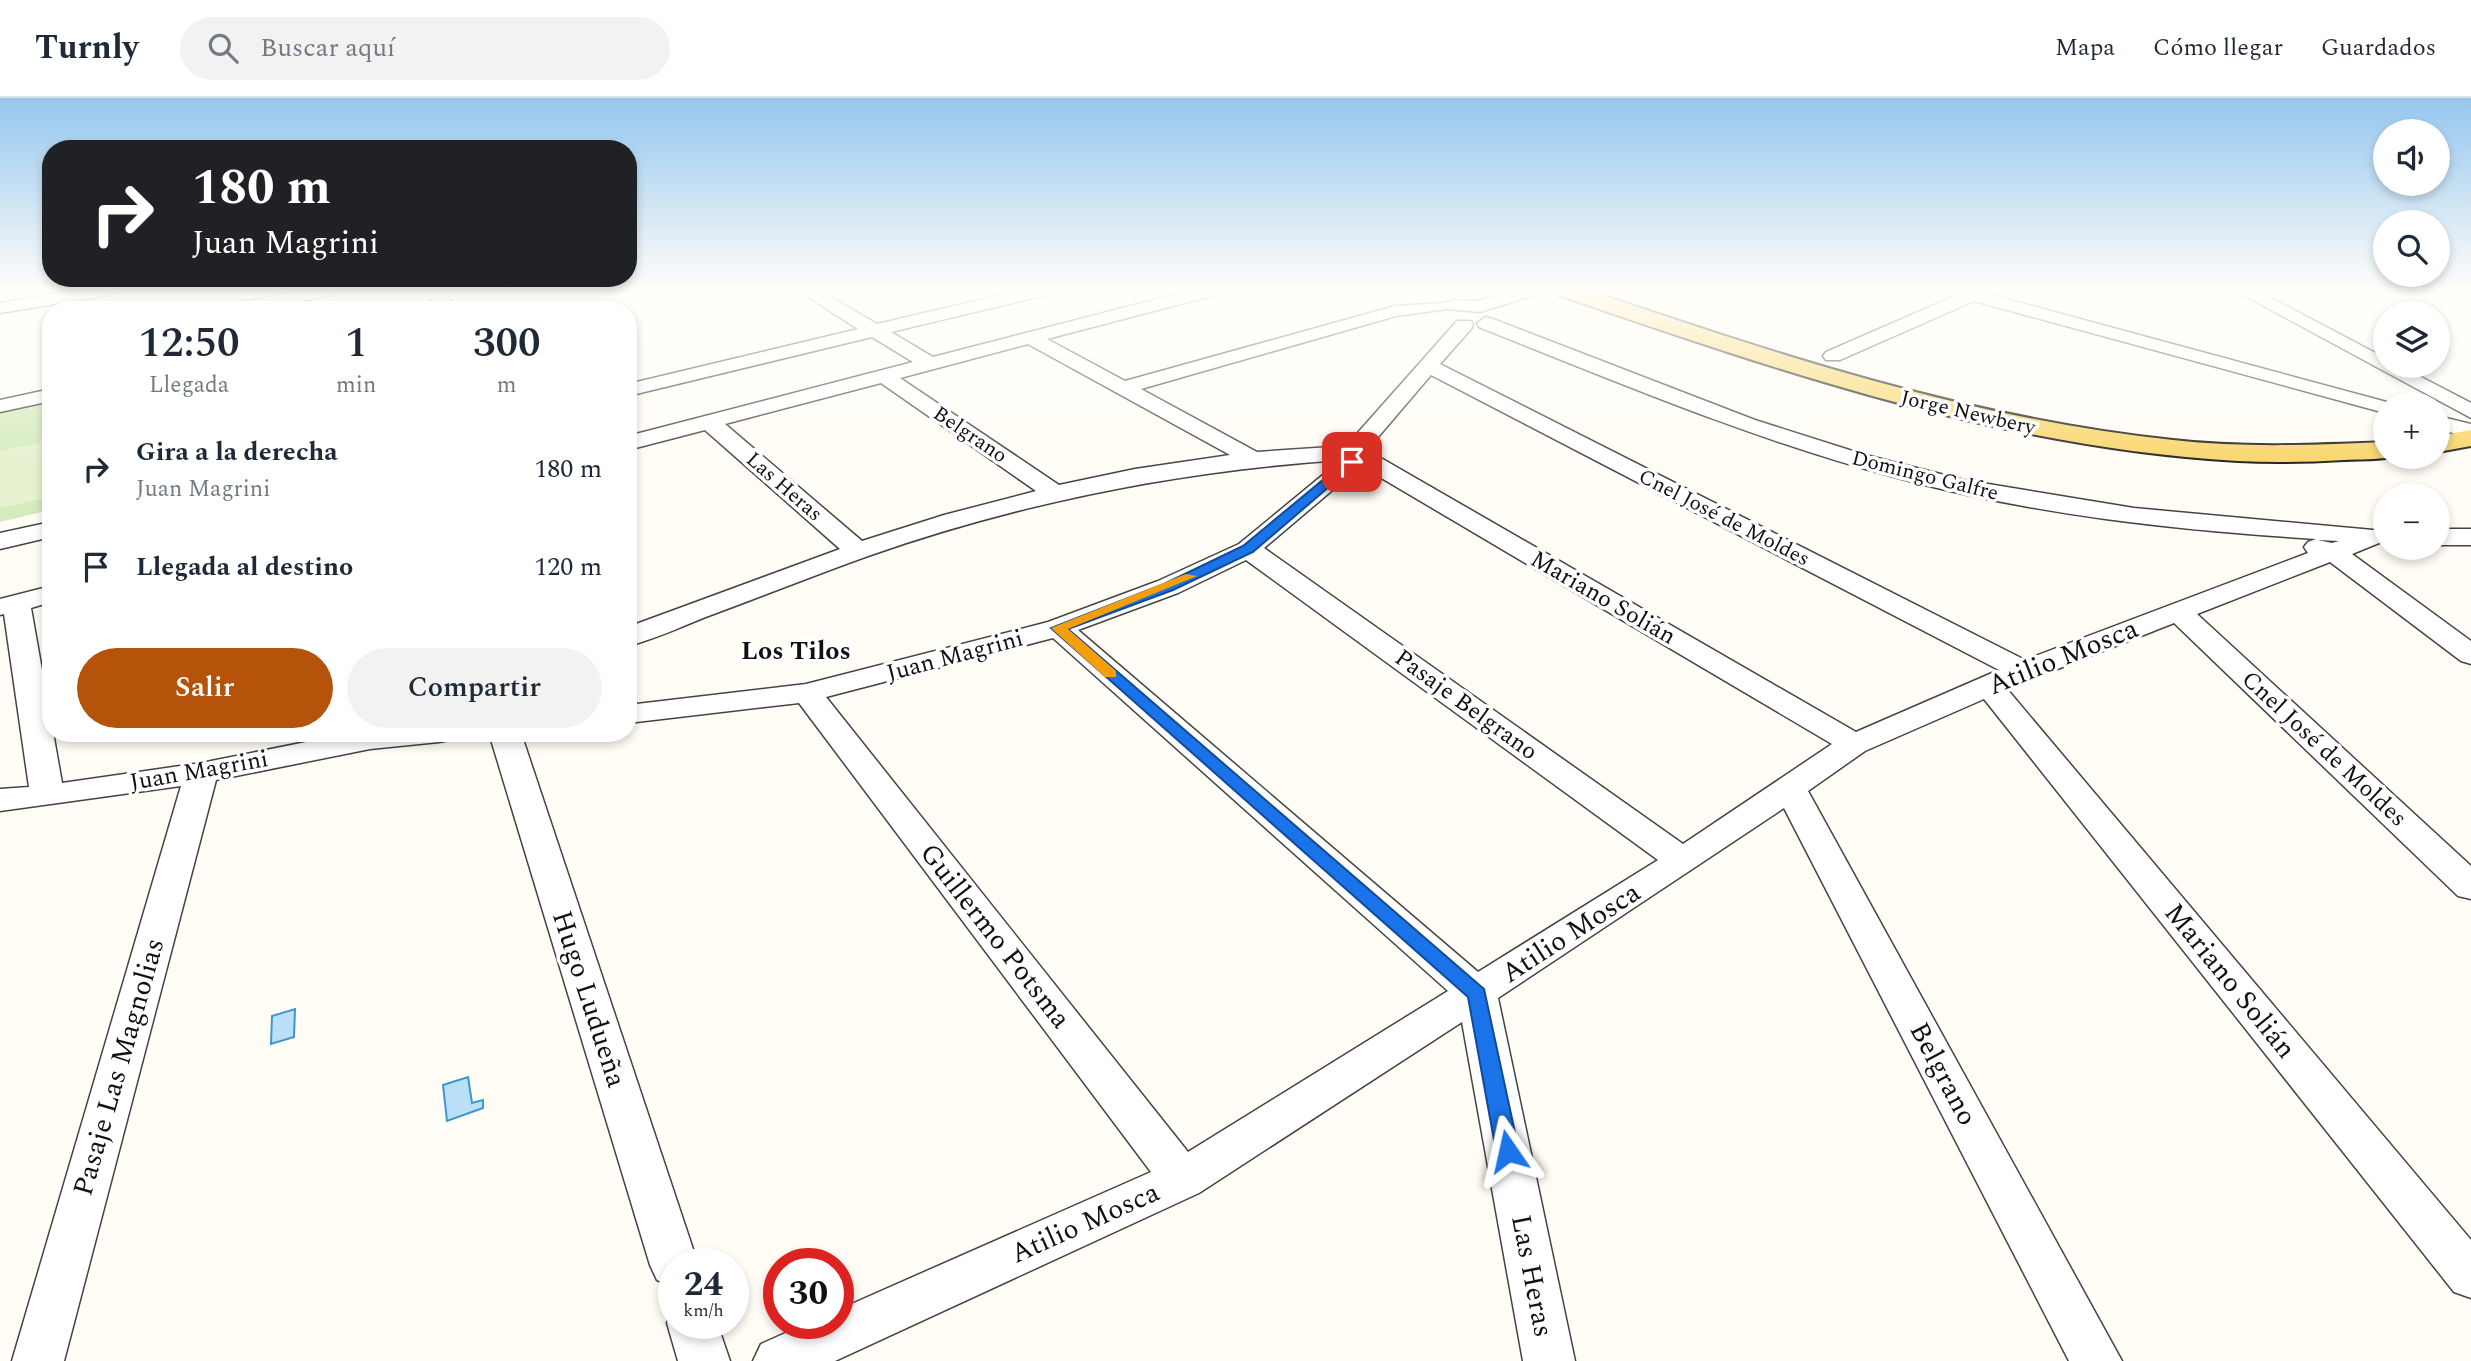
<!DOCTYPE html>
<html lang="es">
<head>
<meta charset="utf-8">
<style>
	body { margin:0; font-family:Spectral,serif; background:#f2f2f3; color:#1f2937; height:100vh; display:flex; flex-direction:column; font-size:26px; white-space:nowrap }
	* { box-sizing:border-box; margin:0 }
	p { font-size:23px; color:#747a83 }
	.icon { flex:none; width:38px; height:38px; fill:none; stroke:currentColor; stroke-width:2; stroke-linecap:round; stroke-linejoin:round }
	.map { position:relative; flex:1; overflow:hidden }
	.drawer { position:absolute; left:42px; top:203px; width:595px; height:441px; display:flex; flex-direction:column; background:#fff; border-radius:28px; box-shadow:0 4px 10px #0003 }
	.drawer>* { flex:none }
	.hud { position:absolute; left:42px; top:42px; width:595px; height:147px; border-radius:28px; box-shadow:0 4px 10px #0003; background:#202124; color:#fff; overflow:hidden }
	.fabs { position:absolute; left:2373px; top:21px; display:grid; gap:14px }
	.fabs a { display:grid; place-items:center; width:77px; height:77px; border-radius:50%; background:#fff; box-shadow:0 4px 10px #0003; font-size:35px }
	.speed { position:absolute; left:658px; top:1150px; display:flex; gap:14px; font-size:35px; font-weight:700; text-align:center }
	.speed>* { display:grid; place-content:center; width:91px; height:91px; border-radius:50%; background:#fff; box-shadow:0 4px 10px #0003; line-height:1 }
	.speed small { font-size:18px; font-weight:400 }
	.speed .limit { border:10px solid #d22; background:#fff; color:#111 }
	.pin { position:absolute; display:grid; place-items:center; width:60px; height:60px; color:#fff; margin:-30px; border-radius:14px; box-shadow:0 4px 10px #0006 }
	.me { position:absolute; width:77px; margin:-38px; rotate:349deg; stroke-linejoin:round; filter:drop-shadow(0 0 5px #0008) }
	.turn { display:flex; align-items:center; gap:24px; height:147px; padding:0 35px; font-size:32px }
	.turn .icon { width:91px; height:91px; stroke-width:2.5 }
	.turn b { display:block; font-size:49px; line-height:60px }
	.eta { display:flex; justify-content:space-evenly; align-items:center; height:119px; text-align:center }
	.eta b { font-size:42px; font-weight:600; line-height:49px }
	.primary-button { display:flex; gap:14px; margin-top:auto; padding:14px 35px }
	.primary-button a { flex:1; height:80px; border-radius:42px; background:#b45309; color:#fff; font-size:28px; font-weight:600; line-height:80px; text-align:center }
	.primary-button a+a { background:#f2f2f3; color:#1f2937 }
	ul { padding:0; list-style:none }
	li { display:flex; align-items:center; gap:21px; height:98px; padding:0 35px }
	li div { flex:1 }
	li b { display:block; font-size:26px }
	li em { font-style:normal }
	header { display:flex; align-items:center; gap:42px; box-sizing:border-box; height:98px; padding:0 35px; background:#fff; border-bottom:2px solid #e0e1e3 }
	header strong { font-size:33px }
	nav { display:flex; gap:38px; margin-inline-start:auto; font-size:24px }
	.search { width:490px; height:63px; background:#f2f2f3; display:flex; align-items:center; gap:18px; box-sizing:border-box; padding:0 24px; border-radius:38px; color:#747a83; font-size:26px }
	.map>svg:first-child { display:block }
	.green { fill:#d5ebbd }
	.pitch { fill:#e6f2cf }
	.water { fill:#b9e0f7; stroke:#3f96cf; stroke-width:2 }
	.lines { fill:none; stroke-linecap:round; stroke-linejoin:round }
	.minor-casing { stroke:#444; stroke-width:3 }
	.major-casing { stroke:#222; stroke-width:4 }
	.minor { fill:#fff; fill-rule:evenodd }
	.major { fill:#f9d66b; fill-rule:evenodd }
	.route { fill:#1a73e8; stroke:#114b97; stroke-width:2 }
	.slow { fill:#f59e0b }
	.labels { text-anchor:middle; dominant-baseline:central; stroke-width:7; stroke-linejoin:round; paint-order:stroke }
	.far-street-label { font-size:21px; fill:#111; stroke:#fff }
	.street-label { font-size:24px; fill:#111; stroke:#fff }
	.neighbourhood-label { font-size:26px; font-weight:bold; fill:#111; stroke:#fff }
	.near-street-label { font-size:28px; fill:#111; stroke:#fff }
</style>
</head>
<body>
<header>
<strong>Turnly</strong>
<div class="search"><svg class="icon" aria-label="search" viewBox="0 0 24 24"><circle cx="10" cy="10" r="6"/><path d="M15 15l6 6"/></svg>Buscar aquí</div>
<nav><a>Mapa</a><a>Cómo llegar</a><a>Guardados</a></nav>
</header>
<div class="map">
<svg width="2471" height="1263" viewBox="0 0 2471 1263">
	<rect width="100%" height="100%" fill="#fffdf5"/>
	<path class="green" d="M51 304V412L0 424V315Z"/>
	<path class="pitch" d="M51 342V399L0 410V353Z"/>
	<path class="water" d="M295 911 294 939 271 946 272 918Z
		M468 979 472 1005 483 1002V1010L447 1023 443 987Z"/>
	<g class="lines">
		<g class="minor-casing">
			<path id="minor" d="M78 192H119L110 197 0 215V205Z
				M304 192H341L332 197 258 212H219L228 207Z
				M423 192H442L459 212H440Z
				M797 192H819L877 226 1022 192H1053L1050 196 891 234 933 259 1192 192H1222L1219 196 1047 241 1125 283 1395 208 1445 205 1453 202 1479 203 1514 192H1541L1538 196 1480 214 1447 211 1396 218 1141 291 1257 354 1346 348 1457 223H1471L1473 227 1471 231 1440 266 2025 562 2308 455 2304 449 2308 444 2316 441C2176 432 2034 417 1898 380 1754 342 1617 284 1479 229L1477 225 1486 219 1493 221 1755 322 1862 356 1964 382 2134 410 2384 433V443L2352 456 2471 543V566L2461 563 2330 464 2197 516 2471 768V801L2458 798 2174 525 2007 591 2471 1142V1200L2454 1194 1984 601 1865 653 1808 693 2122 1263H2069L1784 710 1498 900 1575 1263H1523L1462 924 1199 1095 835 1263H753L761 1246 808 1225H838V1212L1151 1074 799 605 628 625V607L806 586 1048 524 1158 483 1239 446 1341 362C1178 373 1022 404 868 458 812 478 758 500 703 520 679 530 654 541 628 548V529L840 451 705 332 628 352V338L913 264 872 239 628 298V286L858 231ZM1028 246 1230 357 1135 371 1059 387 900 280ZM1431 277 1999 572 1856 634 1367 352ZM881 285 1036 393 944 417 862 443 725 326ZM1361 368 1832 646 1683 746 1264 450ZM2318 442 2339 443 2332 445ZM1246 462 1658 762 1478 874 1078 532 1178 495ZM1053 540 1448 893 1188 1054 826 599Z
				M1944 192H1987L1988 196 2394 306H2385V315L1974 203 1840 262H1826L1823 258 1826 254 1955 198Z
				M2234 192H2256L2385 260V268H2400L2471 305V320Z
				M51 291V303L0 314V302Z
				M2438 318 2471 326V340L2438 331Z
				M51 424V439L0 451V435Z
				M2438 431H2471V447H2438Z
				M51 488V504L31 510 62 685 201 665 351 635H455L450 642 439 644 370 651 216 682 64 1263H12L181 688 0 713V691L29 689 4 516 0 517V501Z
				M489 635H521L698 1166H674V1189L657 1182 650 1167Z
				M674 1209V1225H717L730 1263H678L667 1225Z"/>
		</g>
		<g class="major-casing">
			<path id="major" d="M1555 192H1587C1779 257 1971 321 2173 342 2243 350 2314 347 2385 344V359H2391C2376 362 2359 361 2344 362 2309 364 2274 365 2238 363 2003 350 1780 273 1558 197Z
				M2471 332V348L2438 354V338Z"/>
		</g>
		<use href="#minor" class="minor"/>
		<use href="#major" class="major"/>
	</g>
	<linearGradient id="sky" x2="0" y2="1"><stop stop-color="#95c6ee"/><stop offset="0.52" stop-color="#fffefa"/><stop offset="1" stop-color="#fffefa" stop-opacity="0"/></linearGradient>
	<rect width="2471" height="369" fill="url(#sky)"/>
	<path class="route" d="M1348 361 1358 364 1253 454 1173 492 1068 531 1484 891 1519 1053 1516 1060 1508 1063 1500 1060 1496 1053 1468 899 1051 530 1164 486 1243 448Z"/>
	<path class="slow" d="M1186 476 1197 478 1068 531 1116 573V579H1105L1051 530Z"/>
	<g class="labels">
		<g class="far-street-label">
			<text transform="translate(1968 315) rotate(13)">Jorge Newbery</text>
			<text transform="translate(970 337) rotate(34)">Belgrano</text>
			<text transform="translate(1925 378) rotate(14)">Domingo Galfre</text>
			<text transform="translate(784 389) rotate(41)">Las Heras</text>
			<text transform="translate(1724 420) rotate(27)">Cnel José de Moldes</text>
		</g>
		<g class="street-label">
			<text transform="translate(1603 500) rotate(30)">Mariano Solián</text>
			<text transform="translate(955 558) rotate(-15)">Juan Magrini</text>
			<text transform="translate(1466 607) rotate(36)">Pasaje Belgrano</text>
			<text transform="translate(2324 651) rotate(43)">Cnel José de Moldes</text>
			<text transform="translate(199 673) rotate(-10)">Juan Magrini</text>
		</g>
		<g class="neighbourhood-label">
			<text x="796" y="553">Los Tilos</text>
		</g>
		<g class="near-street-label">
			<text transform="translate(2063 559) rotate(-22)">Atilio Mosca</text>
			<text transform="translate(1571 835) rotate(-33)">Atilio Mosca</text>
			<text transform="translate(995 838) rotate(52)">Guillermo Potsma</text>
			<text transform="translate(2230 883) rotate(51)">Mariano Solián</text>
			<text transform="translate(589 901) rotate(72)">Hugo Ludueña</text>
			<text transform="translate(119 969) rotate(-74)">Pasaje Las Magnolias</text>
			<text transform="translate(1943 976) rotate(62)">Belgrano</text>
			<text transform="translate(1085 1125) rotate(-24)">Atilio Mosca</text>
			<text transform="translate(1532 1178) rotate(79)">Las Heras</text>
		</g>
	</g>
</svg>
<div class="fabs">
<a><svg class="icon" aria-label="sound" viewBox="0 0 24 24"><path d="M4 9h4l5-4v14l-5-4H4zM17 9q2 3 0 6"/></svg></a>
<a><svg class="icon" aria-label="search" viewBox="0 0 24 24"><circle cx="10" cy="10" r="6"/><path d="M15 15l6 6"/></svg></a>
<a><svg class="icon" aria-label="layers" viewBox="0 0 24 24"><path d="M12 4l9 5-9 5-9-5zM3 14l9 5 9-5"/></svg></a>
<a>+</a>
<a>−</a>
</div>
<div class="speed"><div>24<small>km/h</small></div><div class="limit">30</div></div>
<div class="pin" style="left:1352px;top:364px;background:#d93025"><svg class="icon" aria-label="arrive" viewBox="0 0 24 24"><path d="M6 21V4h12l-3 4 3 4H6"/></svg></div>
<svg class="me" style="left:1508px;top:1053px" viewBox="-20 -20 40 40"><path d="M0-17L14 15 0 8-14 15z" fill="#1a73e8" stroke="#fff" stroke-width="4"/></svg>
<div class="hud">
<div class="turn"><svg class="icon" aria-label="right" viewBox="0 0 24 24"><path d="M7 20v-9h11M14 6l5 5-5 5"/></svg><div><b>180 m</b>Juan Magrini</div></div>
</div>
<section class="drawer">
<div class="eta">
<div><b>12:50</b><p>Llegada</p></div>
<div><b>1</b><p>min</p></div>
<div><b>300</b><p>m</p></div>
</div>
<ul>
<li><svg class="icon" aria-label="right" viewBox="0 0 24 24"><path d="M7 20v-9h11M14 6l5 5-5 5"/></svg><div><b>Gira a la derecha</b><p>Juan Magrini</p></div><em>180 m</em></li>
<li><svg class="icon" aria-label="arrive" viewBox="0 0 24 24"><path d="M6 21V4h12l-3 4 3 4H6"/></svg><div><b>Llegada al destino</b></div><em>120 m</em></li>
</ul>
<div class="primary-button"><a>Salir</a><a>Compartir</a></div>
</section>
</div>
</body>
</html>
